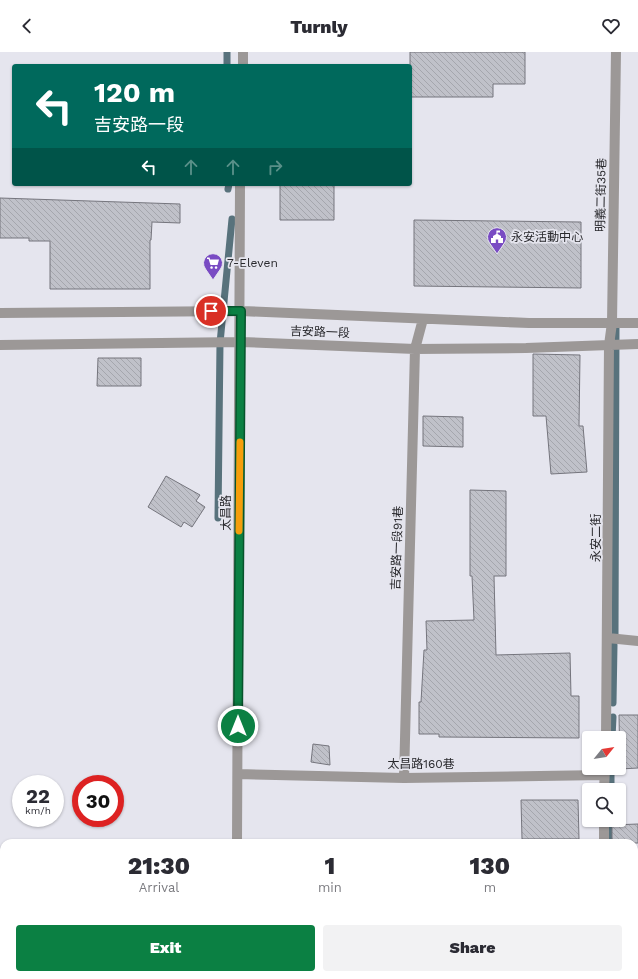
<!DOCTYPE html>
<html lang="en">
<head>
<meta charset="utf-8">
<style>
	body { margin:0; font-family:"Work Sans","Noto Sans TC",sans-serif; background:#f2f2f3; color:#2b2b33; height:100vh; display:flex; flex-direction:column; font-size:15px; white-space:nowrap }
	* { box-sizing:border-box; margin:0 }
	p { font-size:13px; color:#7c7c81 }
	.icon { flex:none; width:22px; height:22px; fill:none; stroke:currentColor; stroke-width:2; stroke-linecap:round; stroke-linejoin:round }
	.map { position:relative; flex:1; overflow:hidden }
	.panel { position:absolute; left:0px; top:787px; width:638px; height:140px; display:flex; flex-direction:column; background:#fff; border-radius:12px 12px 0 0; box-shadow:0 1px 3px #0004 }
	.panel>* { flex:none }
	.guide { position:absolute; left:12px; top:12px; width:400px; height:122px; border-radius:4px; box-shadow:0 1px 3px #0004; background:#00695c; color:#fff; overflow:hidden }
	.needle { width:26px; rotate:60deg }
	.buttons { position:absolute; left:582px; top:679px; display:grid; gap:8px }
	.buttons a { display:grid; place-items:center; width:44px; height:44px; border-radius:4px; background:#fff; box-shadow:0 1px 3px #0004; font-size:20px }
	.speed { position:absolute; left:12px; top:723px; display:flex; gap:8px; font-size:20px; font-weight:700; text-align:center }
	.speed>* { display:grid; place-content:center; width:52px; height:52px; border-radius:50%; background:#fff; box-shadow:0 1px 3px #0004; line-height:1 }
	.speed small { font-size:10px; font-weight:400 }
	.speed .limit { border:6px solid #d22; background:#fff; color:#111 }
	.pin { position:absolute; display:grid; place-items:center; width:34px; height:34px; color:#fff; margin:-17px; border:2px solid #fff; border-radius:50%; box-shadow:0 1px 4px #0007 }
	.me { position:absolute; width:44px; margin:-22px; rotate:0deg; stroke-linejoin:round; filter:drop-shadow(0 0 3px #0008) }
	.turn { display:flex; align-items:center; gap:14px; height:84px; padding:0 16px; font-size:18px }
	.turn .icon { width:52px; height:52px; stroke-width:2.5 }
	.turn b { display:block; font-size:28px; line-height:34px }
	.lanes { display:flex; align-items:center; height:38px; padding:0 16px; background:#0003; justify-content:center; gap:20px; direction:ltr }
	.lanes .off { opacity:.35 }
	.eta { display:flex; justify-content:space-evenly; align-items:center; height:68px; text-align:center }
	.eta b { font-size:24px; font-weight:800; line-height:28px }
	.primary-button { display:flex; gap:8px; margin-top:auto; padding:8px 16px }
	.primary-button a { flex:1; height:46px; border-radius:4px; background:#0b8043; color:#fff; font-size:16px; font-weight:800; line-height:46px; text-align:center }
	.primary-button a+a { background:#f2f2f3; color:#2b2b33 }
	header { display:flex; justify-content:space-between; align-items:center; height:52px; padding:0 16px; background:#fff; font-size:18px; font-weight:800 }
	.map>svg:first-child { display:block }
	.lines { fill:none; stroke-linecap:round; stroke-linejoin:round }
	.stream { stroke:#58727c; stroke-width:7 }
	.building { fill:url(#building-back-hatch); stroke:#75757d }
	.minor { stroke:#9c9897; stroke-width:10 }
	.route-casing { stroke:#07532c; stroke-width:10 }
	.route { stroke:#0b8043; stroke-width:7 }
	.slow { stroke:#f59e0b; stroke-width:7 }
	.labels { text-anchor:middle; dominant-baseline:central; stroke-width:3.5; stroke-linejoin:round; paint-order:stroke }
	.street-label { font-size:12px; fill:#28282c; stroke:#e5e5ee }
	.poi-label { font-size:12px; fill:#28282c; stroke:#e5e5ee; text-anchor:start }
</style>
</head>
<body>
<header><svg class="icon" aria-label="back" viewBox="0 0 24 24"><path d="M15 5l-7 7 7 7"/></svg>Turnly<svg class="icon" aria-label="heart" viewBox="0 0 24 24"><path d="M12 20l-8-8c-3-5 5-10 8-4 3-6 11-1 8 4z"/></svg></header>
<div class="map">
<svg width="638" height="927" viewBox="0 0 638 927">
	<defs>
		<pattern id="building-back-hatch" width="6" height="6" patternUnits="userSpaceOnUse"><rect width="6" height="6" fill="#c0c1c9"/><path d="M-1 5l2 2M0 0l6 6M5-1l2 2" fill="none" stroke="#a5a6ad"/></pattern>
	</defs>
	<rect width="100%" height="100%" fill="#e5e5ee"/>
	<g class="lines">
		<path class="stream" d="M227 0V14
			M228 137 229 132
			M218 466 220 291 232 167
			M615 582 616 272
			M613 651 614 593
			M612 686 613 665
			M611 738V716
			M610 791V768
			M606 926H638"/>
	</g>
	<path class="building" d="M410 0H525V32H493V45H410Z
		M280 132H334V168H280Z
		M0 146 180 152V171L152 170 151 188H150V237H50V189H29V186H0Z
		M414 168 581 170V236L414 234Z
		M533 302 580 303 579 374H583L587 420 551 422 546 364H533Z
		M98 306H141V334H97Z
		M423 364 463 365V395L423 394Z
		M166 424 200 443 196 449 205 455 192 475 184 470 181 475 148 455Z
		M470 438 506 439V524H494L496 603 570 601 571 644H579V686L439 685V682H419V650H421L424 598H427L426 569 474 568 472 524H470Z
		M619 663H638V716L620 717Z
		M313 692 329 694 330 713 311 710Z
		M521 748H578L579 787H522Z
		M638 772V791H612V773Z"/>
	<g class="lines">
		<path class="minor" d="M243 14V0
			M0 261 241 259 529 271H638
			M0 293 241 290 415 297 526 296 638 292
			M608 586 638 589
			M606 686 609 293 612 271 616 0
			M238 722 404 726 604 723
			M404 726 415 297 423 267
			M604 738 605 716
			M604 768V791
			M237 791 240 132
			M634 899H638
			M234 927V923
			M604 927V923"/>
	</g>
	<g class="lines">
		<g class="route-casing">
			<path id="route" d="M211 259H241L238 674"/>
		</g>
		<use href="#route" class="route"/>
		<path class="slow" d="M239 479 240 390"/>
	</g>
	<defs>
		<g id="civic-pin" transform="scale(1)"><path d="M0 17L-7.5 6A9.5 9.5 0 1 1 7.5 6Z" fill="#794bc3" stroke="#e5e5ee"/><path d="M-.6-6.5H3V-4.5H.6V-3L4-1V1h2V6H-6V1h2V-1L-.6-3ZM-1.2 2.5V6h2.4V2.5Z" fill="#fff"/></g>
		<g id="supermarket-pin" transform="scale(1)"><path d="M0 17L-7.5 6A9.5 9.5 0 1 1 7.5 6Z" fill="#794bc3" stroke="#e5e5ee"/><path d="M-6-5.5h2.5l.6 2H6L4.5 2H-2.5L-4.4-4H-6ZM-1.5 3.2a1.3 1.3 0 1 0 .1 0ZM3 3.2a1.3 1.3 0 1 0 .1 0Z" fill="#fff"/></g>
	</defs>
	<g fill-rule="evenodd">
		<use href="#civic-pin" x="497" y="185"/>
		<use href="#supermarket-pin" x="213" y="211"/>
	</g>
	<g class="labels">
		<g class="street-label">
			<text transform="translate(601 143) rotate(-89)">明義二街35巷</text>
			<text transform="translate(320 280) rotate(2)">吉安路一段</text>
			<text transform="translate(226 461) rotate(-90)">太昌路</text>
			<text transform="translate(596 486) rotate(-90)">永安二街</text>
			<text transform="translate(397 496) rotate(-88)">吉安路一段91巷</text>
			<text x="421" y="712">太昌路160巷</text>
		</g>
		<g class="poi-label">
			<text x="511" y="185">永安活動中心</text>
			<text x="227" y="211">7-Eleven</text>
		</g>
	</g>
</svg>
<div class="buttons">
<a><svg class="needle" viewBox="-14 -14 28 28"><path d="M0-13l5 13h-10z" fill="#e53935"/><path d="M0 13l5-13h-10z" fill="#7c7c81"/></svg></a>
<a><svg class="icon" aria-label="search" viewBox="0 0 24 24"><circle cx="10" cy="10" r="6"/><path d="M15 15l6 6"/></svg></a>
</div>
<div class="speed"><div>22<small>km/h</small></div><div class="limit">30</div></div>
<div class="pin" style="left:211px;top:259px;background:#d93025"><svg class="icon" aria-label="arrive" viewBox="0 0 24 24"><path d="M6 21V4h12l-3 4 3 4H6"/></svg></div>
<svg class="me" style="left:238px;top:674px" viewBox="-20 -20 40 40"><circle r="17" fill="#0b8043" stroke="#fff" stroke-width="3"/><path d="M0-11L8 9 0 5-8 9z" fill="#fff"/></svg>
<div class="guide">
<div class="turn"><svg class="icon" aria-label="left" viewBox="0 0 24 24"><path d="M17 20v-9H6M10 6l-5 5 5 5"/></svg><div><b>120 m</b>吉安路一段</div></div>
<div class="lanes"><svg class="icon" aria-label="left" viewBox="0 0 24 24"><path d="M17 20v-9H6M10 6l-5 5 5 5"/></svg><svg class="icon off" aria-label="ahead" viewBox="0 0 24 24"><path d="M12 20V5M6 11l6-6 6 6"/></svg><svg class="icon off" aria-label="ahead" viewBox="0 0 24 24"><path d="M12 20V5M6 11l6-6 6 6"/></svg><svg class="icon off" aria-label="right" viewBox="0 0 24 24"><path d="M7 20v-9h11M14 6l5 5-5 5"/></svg></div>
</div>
<section class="panel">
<div class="eta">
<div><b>21:30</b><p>Arrival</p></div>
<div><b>1</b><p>min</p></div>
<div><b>130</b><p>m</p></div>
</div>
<div class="primary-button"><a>Exit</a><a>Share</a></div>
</section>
</div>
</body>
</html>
